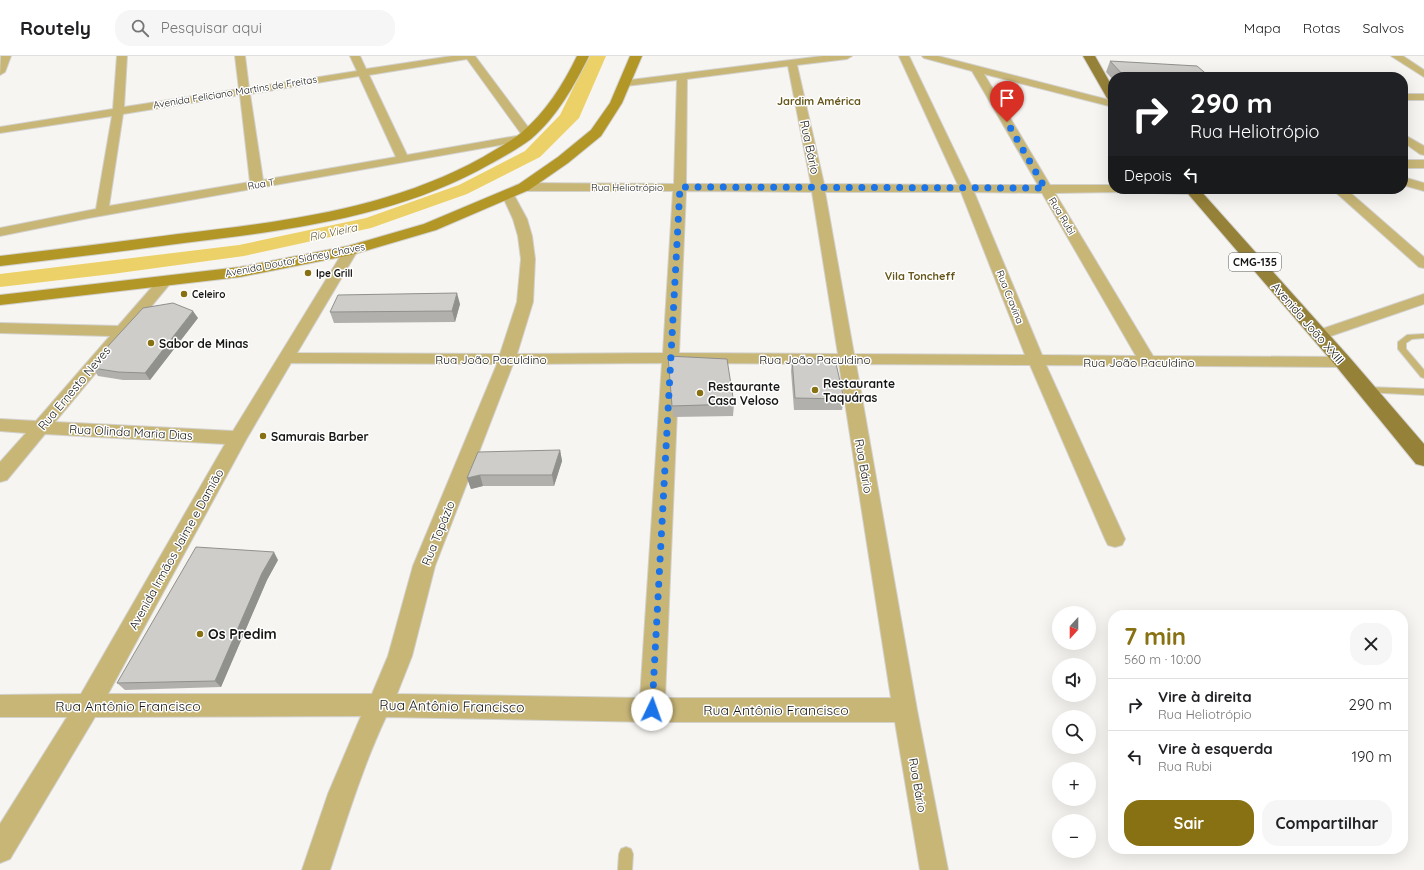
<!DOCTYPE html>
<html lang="pt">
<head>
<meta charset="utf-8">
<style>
	body { margin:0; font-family:Quicksand,sans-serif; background:#f6f6f6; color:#202124; height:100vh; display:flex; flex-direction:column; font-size:15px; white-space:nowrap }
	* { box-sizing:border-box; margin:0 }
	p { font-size:13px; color:#757577 }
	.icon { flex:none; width:22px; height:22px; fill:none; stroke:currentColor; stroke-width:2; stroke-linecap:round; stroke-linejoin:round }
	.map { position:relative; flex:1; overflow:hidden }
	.sheet { position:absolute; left:1108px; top:554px; width:300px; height:244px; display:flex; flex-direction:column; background:#fff; border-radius:16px; box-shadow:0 4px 16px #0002 }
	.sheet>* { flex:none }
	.guide { position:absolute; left:1108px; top:16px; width:300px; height:122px; border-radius:16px; box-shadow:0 4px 16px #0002; background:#202124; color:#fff; overflow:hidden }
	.needle { width:26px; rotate:201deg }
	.controls { position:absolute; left:1052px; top:550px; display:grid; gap:8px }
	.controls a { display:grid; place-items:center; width:44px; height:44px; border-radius:50%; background:#fff; box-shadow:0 4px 16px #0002; font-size:20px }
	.pin { position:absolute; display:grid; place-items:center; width:34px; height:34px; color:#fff; margin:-41px -17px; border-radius:50% 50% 50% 0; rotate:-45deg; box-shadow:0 0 4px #0007 }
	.pin .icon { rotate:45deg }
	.me { position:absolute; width:44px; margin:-22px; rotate:3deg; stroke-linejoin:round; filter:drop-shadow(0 0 3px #0008) }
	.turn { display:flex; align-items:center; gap:14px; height:84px; padding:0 16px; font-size:18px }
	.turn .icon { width:52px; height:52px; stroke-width:2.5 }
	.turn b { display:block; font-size:28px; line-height:34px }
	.then { display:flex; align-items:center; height:38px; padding:0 16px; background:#0003; gap:8px; font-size:15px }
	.round { display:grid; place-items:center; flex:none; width:42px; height:42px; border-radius:16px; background:#f6f6f6 }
	.overview { display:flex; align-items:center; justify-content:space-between; height:68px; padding:0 16px }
	h1 { font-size:24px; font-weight:700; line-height:30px; color:#887112 }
	.cta { display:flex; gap:8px; margin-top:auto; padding:8px 16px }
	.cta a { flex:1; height:46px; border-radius:16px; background:#887112; color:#fff; font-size:16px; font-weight:700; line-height:46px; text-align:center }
	.cta a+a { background:#f6f6f6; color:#202124 }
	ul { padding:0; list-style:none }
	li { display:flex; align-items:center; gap:12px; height:52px; padding:0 16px; border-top:1px solid #e0e0e0 }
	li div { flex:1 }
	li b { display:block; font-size:15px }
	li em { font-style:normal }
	header { display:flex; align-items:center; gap:24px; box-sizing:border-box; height:56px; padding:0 20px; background:#fff; border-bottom:1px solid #e0e0e0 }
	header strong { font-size:19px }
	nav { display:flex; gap:22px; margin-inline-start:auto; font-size:14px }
	.search { width:280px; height:36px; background:#f6f6f6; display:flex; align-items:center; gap:10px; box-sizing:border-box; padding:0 14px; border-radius:16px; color:#757577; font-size:15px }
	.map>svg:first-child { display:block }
	.water { fill:#ecd068 }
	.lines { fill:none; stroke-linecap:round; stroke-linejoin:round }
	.lane-casing { stroke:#d2d1ce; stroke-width:2 }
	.street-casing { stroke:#d2d1ce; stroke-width:2 }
	.secondary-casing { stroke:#d2d1ce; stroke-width:2 }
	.primary-casing { stroke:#d2d1ce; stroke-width:2 }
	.lane { fill:#c8b677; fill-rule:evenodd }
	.street { fill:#c8b677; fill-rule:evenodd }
	.secondary { fill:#b29626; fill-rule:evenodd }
	.primary { fill:#958138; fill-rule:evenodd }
	.wall { fill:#b1b0ad }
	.shaded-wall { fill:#90908d }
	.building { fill:#cecdc9; stroke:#90908d }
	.route { stroke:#1a73e8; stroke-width:7; stroke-dasharray:0 12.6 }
	.poi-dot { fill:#887112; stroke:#fff; stroke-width:1.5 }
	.labels { text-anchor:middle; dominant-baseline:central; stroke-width:3; stroke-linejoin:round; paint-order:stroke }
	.far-street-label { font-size:10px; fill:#161614; stroke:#fff }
	.far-poi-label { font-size:10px; font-weight:bold; fill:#161614; stroke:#fff; text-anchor:start }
	.far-neighbourhood-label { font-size:11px; font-weight:bold; fill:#655519; stroke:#fff }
	.far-water-label { font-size:11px; font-style:italic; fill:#60552a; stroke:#fff }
	.shield { fill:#fff; stroke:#5c5c5a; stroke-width:1 }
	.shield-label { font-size:11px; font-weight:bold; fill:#161614 }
	.street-label { font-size:12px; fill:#161614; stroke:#fff }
	.poi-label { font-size:12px; font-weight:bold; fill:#161614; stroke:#fff; text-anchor:start }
	.near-poi-label { font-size:14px; font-weight:bold; fill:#161614; stroke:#fff; text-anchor:start }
	.near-street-label { font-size:14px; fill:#161614; stroke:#fff }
</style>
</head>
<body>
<header>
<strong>Routely</strong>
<div class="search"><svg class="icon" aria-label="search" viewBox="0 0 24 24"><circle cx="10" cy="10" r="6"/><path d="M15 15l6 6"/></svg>Pesquisar aqui</div>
<nav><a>Mapa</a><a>Rotas</a><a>Salvos</a></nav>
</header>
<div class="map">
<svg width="1424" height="814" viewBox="0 0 1424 814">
	<rect width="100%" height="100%" fill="#f6f5f1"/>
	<path class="water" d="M589 0H606L579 62 540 101 467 138 371 172 244 200 112 218 0 231V218L239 189 366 162 459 129 525 95 560 59Z"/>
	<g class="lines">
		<g class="lane-casing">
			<path id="lane" d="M1424 278V282L1412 283 1406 287V293L1424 314V322L1421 321 1398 293V286L1407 279Z
				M1366 331 1424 333V339L1363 336 1362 334Z
				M626 791 631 793 633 798 632 814H618L619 798 621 793Z"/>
		</g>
		<g class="street-casing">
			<path id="street" d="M1 0H11L5 16 0 19Z
				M117 0H127L124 51 239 33 235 0H245L249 32 357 15 350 0H360L366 13 452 0H475L534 79 532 81 522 85 89 162 0 180V172L96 153 112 60 0 77V71L113 53ZM467 3 522 79 407 99 369 19ZM359 20 396 101 263 124 250 38ZM240 39 250 126 109 150 123 58Z
				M823 0H852L847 3 797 9 824 128 958 129 899 0H909L971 129H1038L972 15 924 2 922 0H938L1113 45V51L984 18 1050 129H1113V133L1198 134 1196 137 1192 138 1117 136 1055 137 1153 300 1343 301 1349 302 1351 306 1349 310 1343 311 1046 309 1125 483 1122 489 1115 491 1108 489 1105 483 1030 309 856 308 917 654 948 814H920L895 666H652L386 661C363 710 347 762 330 814H302L328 738 361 660 95 661 10 803 0 807V768L67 661H0V639L81 638 225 388 45 378 7 424 0 426V406L26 377 0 375V363L36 365 110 280 0 277V267L118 270 159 223 164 222 169 223 171 226 169 229 55 366 233 375 346 191 351 190 356 191 358 194 297 297 500 298 517 246 521 203 518 180 513 163 502 139 503 136H513L514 139 527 163 532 180 535 203 533 246 517 298 663 297 673 135H524L520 134 518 131 520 128 524 127 674 128 677 24 626 30 621 27 622 25ZM788 10 811 128H686L687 23ZM686 135 812 136 838 298 679 297ZM825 136H961L1025 299 854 298ZM974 136 1042 137 1136 300 1042 299ZM291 307 497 308 413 510 388 600 372 638H108L247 382ZM662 307 640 642 397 638 412 600 435 510 513 308ZM679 307 839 308 891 642H665Z
				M1391 0H1403L1424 14V21Z
				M1403 38H1424V44H1403Z
				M1403 78 1424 90V99L1420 98 1403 86Z
				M1403 104H1424V112H1403Z
				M1403 121 1424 127V135L1403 129Z
				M1332 133H1346L1424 201V212L1419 211Z
				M1424 238V248L1325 282 1319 284 1313 282 1311 279 1313 276Z"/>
		</g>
		<g class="secondary-casing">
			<path id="secondary" d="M577 0H589C574 30 557 61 531 83 519 92 505 100 492 107 397 162 283 175 176 188 117 196 59 203 0 210V200C59 193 119 186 178 178 282 166 390 153 483 101 496 93 510 86 521 77 546 56 563 29 577 0Z
				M630 0H642L622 47 601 80 568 107 529 134 436 174 351 199 240 221 0 249V239L240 211 348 190 424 168 519 128 558 101 591 74 610 47Z"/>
		</g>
		<g class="primary-casing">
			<path id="primary" d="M1083 0H1095L1113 32V46L1109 45 1107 42Z
				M1184 133H1199L1350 302 1424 388V410L1416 408 1336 310Z"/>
		</g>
		<use href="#lane" class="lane"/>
		<use href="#street" class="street"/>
		<use href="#secondary" class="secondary"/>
		<use href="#primary" class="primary"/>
	</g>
	<path class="wall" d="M1110 5 1210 21H1113V24L1106 16Z
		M460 248 455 266 334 267 330 256Z
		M198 262 150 324H123L98 320 93 312Z
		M668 300 734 348 733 360 673 361Z
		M792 303 844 343 842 354H794L791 315Z
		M560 394 562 405 554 430H483L471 433 467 422Z
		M278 504 267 524 221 631 125 634 117 627Z"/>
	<path class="shaded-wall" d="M457 237 460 248 455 266 452 255Z
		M193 255 198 262 150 324 145 317Z
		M560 394 562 405 554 430 552 419Z
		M480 419 483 430 471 433 467 422Z
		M274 496 278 504 267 524 221 631 215 625 262 517Z"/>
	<path class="building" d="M1110 5 1197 10 1210 21H1125Z
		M457 237 452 255 330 256 338 239Z
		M173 247 193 255 145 317 118 316 93 312 109 289 143 252Z
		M668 300 727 303 734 348 672 350Z
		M792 303H835L844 343 795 342Z
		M560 394 552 419H480L467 422 478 396Z
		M196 491 274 496 262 517 215 625 117 627Z"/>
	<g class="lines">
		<path class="route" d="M652 654 680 131 1045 132 1007 66"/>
	</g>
	<g class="poi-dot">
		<circle cx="308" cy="217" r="4"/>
		<circle cx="184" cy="238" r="4"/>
		<circle cx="151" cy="287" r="4"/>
		<circle cx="815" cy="334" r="4"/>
		<circle cx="700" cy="337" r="4"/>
		<circle cx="263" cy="380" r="4"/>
		<circle cx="200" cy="578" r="4"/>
	</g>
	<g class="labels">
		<g class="far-street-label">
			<text transform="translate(235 36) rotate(-9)">Avenida Feliciano Martins de Freitas</text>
			<text transform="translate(261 128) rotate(-10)">Rua T</text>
			<text x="627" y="131">Rua Heliotrópio</text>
			<text transform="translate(1062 160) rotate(59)">Rua Rubi</text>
			<text transform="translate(295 204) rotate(-11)">Avenida Doutor Sidney Chaves</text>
			<text transform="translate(1010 241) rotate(68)">Rua Cravina</text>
		</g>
		<g class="far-poi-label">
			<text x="316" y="217">Ipe Grill</text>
			<text x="192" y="238">Celeiro</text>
		</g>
		<g class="far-neighbourhood-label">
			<text x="819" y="45">Jardim América</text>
			<text x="920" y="220">Vila Toncheff</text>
		</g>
		<g class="far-water-label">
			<text transform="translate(333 176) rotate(-12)">Rio Vieira</text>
		</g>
		<rect class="shield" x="1229" y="197" width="52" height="18" rx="3"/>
		<g class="shield-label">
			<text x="1255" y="206">CMG-135</text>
		</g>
		<g class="street-label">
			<text transform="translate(810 91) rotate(78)">Rua Bário</text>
			<text transform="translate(1308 267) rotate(49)">Avenida João XXIII</text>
			<text x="491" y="303">Rua João Paculdino</text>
			<text x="815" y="303">Rua João Paculdino</text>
			<text x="1139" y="306">Rua João Paculdino</text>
			<text transform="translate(74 332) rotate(-50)">Rua Ernesto Neves</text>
			<text transform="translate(131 376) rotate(3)">Rua Olinda Maria Dias</text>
			<text transform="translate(864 410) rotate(80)">Rua Bário</text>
			<text transform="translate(438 477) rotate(-68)">Rua Topázio</text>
			<text transform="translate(176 493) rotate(-61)">Avenida Irmãos Jaime e Damião</text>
			<text transform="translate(918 729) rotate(80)">Rua Bário</text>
		</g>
		<g class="poi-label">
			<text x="159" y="287">Sabor de Minas</text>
			<text x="823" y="327">Restaurante<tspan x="823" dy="14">Taquáras</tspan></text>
			<text x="708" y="330">Restaurante<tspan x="708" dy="14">Casa Veloso</tspan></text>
			<text x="271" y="380">Samurais Barber</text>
		</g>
		<g class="near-poi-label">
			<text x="208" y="578">Os Predim</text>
		</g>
		<g class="near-street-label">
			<text x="128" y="650">Rua Antônio Francisco</text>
			<text transform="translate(452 650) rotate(1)">Rua Antônio Francisco</text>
			<text x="776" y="654">Rua Antônio Francisco</text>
		</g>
	</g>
</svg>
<div class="controls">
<a><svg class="needle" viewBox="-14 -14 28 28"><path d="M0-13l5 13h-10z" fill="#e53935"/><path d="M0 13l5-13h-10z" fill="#757577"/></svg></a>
<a><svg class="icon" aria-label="sound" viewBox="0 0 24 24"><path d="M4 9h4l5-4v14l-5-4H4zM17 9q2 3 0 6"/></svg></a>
<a><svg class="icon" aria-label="search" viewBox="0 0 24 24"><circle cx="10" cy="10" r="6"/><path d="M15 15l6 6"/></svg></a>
<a>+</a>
<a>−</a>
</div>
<div class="pin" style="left:1007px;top:66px;background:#d93025"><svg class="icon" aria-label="arrive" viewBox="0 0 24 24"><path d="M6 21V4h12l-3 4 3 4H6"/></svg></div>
<svg class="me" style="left:652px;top:654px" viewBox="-20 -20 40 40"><circle r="19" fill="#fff"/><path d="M0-13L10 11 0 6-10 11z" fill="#1a73e8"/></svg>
<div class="guide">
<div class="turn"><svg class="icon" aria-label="right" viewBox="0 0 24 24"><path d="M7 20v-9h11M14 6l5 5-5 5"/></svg><div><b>290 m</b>Rua Heliotrópio</div></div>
<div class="then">Depois<svg class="icon" aria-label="left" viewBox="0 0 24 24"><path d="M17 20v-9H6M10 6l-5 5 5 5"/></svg></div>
</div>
<section class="sheet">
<div class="overview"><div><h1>7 min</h1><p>560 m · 10:00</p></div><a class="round"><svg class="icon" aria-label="close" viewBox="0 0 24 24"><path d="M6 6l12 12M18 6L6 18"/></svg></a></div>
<ul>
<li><svg class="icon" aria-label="right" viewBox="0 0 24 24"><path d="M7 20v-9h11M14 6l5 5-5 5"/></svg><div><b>Vire à direita</b><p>Rua Heliotrópio</p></div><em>290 m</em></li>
<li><svg class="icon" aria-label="left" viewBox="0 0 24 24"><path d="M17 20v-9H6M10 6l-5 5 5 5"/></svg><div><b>Vire à esquerda</b><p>Rua Rubi</p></div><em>190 m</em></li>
</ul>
<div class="cta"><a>Sair</a><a>Compartilhar</a></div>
</section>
</div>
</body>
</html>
